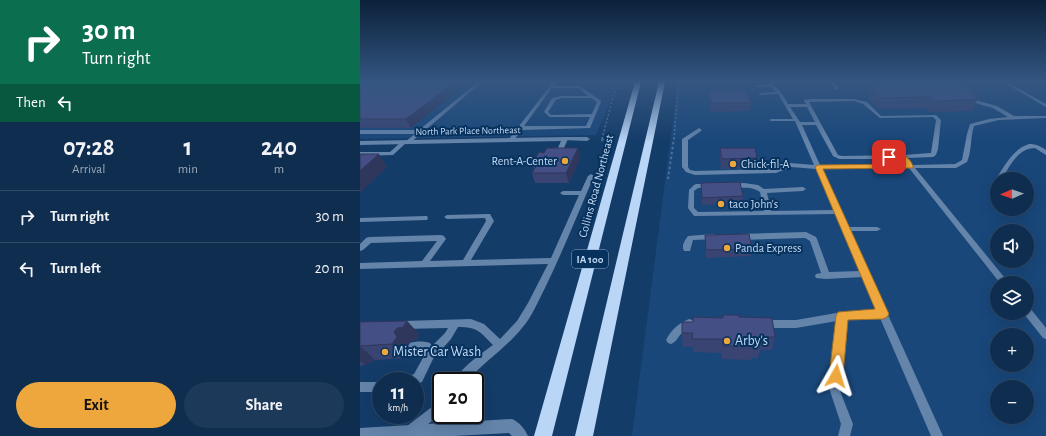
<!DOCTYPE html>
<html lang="en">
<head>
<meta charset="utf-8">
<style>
	body { margin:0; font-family:"Alegreya Sans",sans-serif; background:#1d3959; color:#f1f3f6; height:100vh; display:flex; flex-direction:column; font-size:15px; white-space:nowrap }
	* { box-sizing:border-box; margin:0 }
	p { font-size:13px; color:#9ba8b7 }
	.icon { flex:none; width:22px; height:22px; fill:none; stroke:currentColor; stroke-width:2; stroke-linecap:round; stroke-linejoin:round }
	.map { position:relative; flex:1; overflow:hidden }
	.panel { display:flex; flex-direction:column; background:#0f2d4f; width:360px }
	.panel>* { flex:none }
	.hud { background:#0b6e4f; color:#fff; overflow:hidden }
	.needle { width:26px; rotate:268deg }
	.fabs { position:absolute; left:630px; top:172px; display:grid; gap:8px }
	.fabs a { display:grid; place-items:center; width:44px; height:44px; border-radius:50%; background:#0f2d4f; box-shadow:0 4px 16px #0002,0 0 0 1px #2f4966; font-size:20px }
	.speed { position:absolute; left:12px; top:372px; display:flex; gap:8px; font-size:20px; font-weight:700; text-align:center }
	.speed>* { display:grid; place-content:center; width:52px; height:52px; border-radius:50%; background:#0f2d4f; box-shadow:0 4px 16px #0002,0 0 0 1px #2f4966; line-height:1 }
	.speed small { font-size:10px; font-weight:400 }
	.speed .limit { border:2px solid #111; border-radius:6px; background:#fff; color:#111 }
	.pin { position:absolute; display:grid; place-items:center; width:34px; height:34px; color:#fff; margin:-17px; border-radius:8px; box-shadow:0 2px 6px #0006 }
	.me { position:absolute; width:44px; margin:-22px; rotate:6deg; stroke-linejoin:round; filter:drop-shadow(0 0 3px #0008) }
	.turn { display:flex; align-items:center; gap:14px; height:84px; padding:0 16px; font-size:18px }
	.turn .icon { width:52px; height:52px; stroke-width:2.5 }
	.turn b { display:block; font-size:28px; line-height:34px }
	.then { display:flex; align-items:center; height:38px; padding:0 16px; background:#0003; gap:8px; font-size:15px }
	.eta { display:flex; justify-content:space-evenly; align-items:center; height:68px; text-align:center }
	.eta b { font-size:24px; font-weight:700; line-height:28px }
	.primary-button { display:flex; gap:8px; margin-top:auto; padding:8px 16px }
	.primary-button a { flex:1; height:46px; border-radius:24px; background:#eea73c; color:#111; font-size:16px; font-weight:700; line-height:46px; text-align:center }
	.primary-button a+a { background:#1d3959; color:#f1f3f6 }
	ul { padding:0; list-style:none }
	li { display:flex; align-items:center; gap:12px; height:52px; padding:0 16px; border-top:1px solid #2f4966 }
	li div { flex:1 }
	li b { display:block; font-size:15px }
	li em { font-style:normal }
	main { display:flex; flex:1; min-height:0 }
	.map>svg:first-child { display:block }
	.built { fill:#19477a; fill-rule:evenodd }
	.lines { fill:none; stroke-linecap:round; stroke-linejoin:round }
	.path-far1 { stroke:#507299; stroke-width:1.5; stroke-dasharray:2 2; stroke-linecap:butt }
	.path { stroke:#507299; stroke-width:2; stroke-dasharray:2.5 2.5; stroke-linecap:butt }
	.service { fill:#6484aa; fill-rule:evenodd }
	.minor { fill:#6484aa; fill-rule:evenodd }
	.trunk { fill:#bad6f6; fill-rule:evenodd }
	.wall { fill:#3a4472 }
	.shaded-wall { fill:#30375d }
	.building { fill:#444f85; stroke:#30375d }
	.route { fill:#eea73c; stroke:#9b6d27 }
	.poi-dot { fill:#eea73c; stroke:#07325d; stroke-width:1.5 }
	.labels { text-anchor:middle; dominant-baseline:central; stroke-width:4; stroke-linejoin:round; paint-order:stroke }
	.far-street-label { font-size:10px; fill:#c2d9f4; stroke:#07325d }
	.shield { fill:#07325d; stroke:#8aa7c7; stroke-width:1 }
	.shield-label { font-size:11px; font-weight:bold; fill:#c2d9f4 }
	.poi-label { font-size:12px; fill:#c2d9f4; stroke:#07325d; text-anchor:start }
	.street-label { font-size:12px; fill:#c2d9f4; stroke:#07325d }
	.near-poi-label { font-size:14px; fill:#c2d9f4; stroke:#07325d; text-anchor:start }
</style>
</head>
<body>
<main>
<section class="panel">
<div class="hud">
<div class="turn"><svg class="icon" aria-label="right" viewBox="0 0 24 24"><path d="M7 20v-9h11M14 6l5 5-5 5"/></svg><div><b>30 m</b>Turn right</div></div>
<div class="then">Then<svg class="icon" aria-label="left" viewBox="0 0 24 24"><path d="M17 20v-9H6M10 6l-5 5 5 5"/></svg></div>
</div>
<div class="eta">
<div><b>07:28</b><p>Arrival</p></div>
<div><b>1</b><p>min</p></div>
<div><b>240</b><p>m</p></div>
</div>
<ul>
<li><svg class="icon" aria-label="right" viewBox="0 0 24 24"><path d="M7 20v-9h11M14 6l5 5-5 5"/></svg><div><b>Turn right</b></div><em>30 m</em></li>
<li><svg class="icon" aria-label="left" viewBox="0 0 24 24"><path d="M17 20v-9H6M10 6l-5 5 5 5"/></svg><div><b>Turn left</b></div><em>20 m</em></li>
</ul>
<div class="primary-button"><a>Exit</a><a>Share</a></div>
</section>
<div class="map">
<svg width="686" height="436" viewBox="0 0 686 436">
	<rect width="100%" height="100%" fill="#143c69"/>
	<path class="built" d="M8 82H258L236 135 0 139V86Z
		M318 82H686V436H272ZM637 179H667V209H637ZM637 231H667V261H637ZM637 283H667V313H637ZM637 335H667V365H637ZM637 387H667V417H637Z"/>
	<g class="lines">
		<path class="path-far1" d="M319 84 326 82H353
			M257 88H266
			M311 88H318L319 84 315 83
			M242 139 253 97 259 83
			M314 139 318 88"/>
		<path class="path" d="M242 141 243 138
			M308 179 314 138"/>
		<path class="service" d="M118 82H122L50 143H46L33 155 0 156V152H30L42 141H46L55 134H0V130H59Z
			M193 82H197L194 86H220L241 101V102L230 128 162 130 153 141H149V139ZM192 88H218L228 96H202L192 98 184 112 190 117H230L226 126H164ZM202 98H231L237 102 232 114 191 115 188 112 196 100Z
			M407 82H411L421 92 428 104H446L444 101V100L450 99H494L507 102 521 116 576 115 581 120 578 149 576 155 573 157 547 158 552 165 595 164 602 160 607 134 610 124 629 119 648 117 633 108 615 103 607 97V95H611L619 101 637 106 654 116H686V118L639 120 614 126C610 138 612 151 607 162L596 168H555L649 283H640L549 168 462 169 481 210 482 212V213L488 227H517L521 229 517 231H490L583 436H571L520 318 486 320 480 391 493 424 490 436H478L481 424 470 391 477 321 436 328H404L401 327 399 324 401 321 404 320H436L482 312 517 310 503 277 466 279 456 278 455 276 456 274 461 273 450 241 445 238 380 240 376 237 380 234 446 232 456 237 457 239 469 272 500 271 475 214 336 216H334L328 208 329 190 334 185 336 184H351L353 185 354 186 353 187 338 188 334 191V208L338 212 404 211 400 192C388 184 376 191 368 186L371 184 384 183 398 185 404 189 443 187 446 189 443 191 407 193 411 211 474 210 456 169 431 167 416 173 335 175 326 172 322 167V139L339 128 342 130 341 131 328 140V167L330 170 335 171 415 169 430 163 454 165 435 121H411L409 120 411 119H433L418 94 399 95V94L401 93 416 92 411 87H398L396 86 398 85H409ZM494 101 503 104 520 118 573 117 576 120 571 153 543 155 482 156 478 155 449 102ZM430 107H447L455 122H440ZM442 125H456L473 156 479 159H541L546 165H460Z
			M470 82H474L478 88 477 89H475Z
			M643 82H647L686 104V107Z
			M205 137H227L230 139 227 141 203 140V138Z
			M669 144C676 144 680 146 686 150V155L675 148C658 148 649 167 642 179H637L636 187H632L631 186 635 181 637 180 636 179C645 165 653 149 669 144Z
			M231 174 234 176C218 213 203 251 185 288 178 301 172 317 162 328 146 348 124 362 107 381H95C100 368 122 353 133 345 120 332 118 327 98 327L91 339 73 359 62 382 55 384V381H45L46 377 54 374 64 356 63 350H53L50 349 48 346 50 343C56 341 64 341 70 343L72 346 85 333 88 328 43 329 40 328 38 325 40 322 43 321 111 319 124 324 140 339 157 321 168 303 188 264 0 269V263L62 261 77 241 11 243 3 250 0 251V244L6 238 9 237 81 235 84 236 86 239 70 261 103 260 126 221 125 218 87 219 84 217 87 215 128 214H130L134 221 111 260 191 258 219 195H203L200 193 203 191H221L228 176Z
			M65 216H67L68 218 67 220 0 222V218Z
			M353 234 357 237 356 239 333 240 330 251H324C321 246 325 240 328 236Z
			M667 307 670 308 686 328V339L683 338 664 314 667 313Z
			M329 319 332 320 334 323C331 328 327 328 323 332 318 336 317 342 311 344L308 343 306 340C311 330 319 323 329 319Z
			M0 382H21V392H0Z
			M81 401V414L55 434 51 436 47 434 45 430 47 426 77 403Z
			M81 415H93V417L102 424 104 428 102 432 98 434C89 430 83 424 81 415Z"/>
		<path class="minor" d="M205 137 208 139 203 150 200 152 197 150 201 141 0 145V141Z
			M152 419C159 422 165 429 168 436H152L149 433 94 436H0V428Z"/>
		<path class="trunk" d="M275 82H281L192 436H174Z
			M299 82H305L233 436H215Z"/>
	</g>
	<path class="wall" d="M0 82H108L51 128H0Z
		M499 82H601L619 94 617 99H618L612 111 571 112 567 108 518 109 508 98 510 93Z
		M348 90 391 103 390 111 351 112 348 99Z
		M360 148 397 158 396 168 361 169 360 158Z
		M220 158 209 183H175L172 173 174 169 172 164Z
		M341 183 383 196 382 203 342 205Z
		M345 235 392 249 391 256 346 258Z
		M379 317 415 337 412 350H400L398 358H391V360L362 359V353L333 352V347H323L322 333 333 322Z
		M47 321 59 334 56 340 50 342 47 345 50 351 46 358 15 360 5 365 0 366V322Z"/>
	<path class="shaded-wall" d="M95 82H108L51 128 46 119Z
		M218 148 220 158 209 183 206 173Z
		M19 154 27 167 0 193V171Z
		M47 321 59 334 56 340 50 342 47 345 50 351 46 358 32 344 34 332 37 328Z
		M0 346 15 360 5 365 0 361Z"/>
	<path class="building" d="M0 82H95L46 119H0Z
		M512 82H601L619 94H611L618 99 603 100 576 101 571 97 522 98 512 87 516 86Z
		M348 90H386L391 103H351Z
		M187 148H218L206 173H172L177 164H172L179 152 184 153Z
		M360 148H395L397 158 362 159Z
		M0 154H19L0 171Z
		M380 182 383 196 342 198 341 183Z
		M389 234 392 249 346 250 345 235Z
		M363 315H379V317L412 318 415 337H400L401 344H393V346H363V339H332L333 333H322V322H333V317L363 318Z
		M47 321 43 327 37 328 34 332 37 337 32 344 0 346V322Z"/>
	<linearGradient id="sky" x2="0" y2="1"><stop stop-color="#0b213a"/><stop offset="0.57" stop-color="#345681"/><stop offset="1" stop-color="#345681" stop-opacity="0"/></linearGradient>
	<rect width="686" height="143" fill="url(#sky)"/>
	<path class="route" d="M543 155C547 156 554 164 553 168L463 169 529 314 527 317 523 319 488 320 483 376 481 380 476 382 471 380 469 376 476 316 478 312 515 309 455 167 458 165 544 164 541 159H529L525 157 529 155Z"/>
	<g class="poi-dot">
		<circle cx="205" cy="161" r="4"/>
		<circle cx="373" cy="164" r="4"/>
		<circle cx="361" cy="204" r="4"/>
		<circle cx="367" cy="248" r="4"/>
		<circle cx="367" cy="341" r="4"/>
		<circle cx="25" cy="352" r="4"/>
	</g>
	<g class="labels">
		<g class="far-street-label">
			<text transform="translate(108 131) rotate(-1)">North Park Place Northeast</text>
		</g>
		<rect class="shield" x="212" y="250" width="36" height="18" rx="3"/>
		<g class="shield-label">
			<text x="230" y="259">IA 100</text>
		</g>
		<g class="poi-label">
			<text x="197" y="161" text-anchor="end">Rent-A-Center</text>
			<text x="381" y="164">Chick-fil-A</text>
			<text x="369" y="204">taco John's</text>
			<text x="375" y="248">Panda Express</text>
		</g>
		<g class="street-label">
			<text transform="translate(236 186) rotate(-75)">Collins Road Northeast</text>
		</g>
		<g class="near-poi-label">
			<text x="375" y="341">Arby's</text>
			<text x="33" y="352">Mister Car Wash</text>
		</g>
	</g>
</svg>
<div class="fabs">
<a><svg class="needle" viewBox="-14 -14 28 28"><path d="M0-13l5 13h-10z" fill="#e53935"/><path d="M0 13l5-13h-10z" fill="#9ba8b7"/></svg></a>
<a><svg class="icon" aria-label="sound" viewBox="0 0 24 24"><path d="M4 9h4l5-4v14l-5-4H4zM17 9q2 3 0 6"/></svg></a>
<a><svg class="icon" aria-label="layers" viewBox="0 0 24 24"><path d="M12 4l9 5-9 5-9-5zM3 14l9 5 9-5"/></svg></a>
<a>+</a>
<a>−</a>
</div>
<div class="speed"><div>11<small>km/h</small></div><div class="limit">20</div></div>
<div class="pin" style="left:529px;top:157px;background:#d93025"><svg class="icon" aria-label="arrive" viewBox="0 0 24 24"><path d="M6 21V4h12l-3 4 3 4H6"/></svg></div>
<svg class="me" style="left:476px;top:376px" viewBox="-20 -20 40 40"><path d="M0-17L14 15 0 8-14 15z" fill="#eea73c" stroke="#fff" stroke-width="4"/></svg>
</div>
</main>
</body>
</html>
